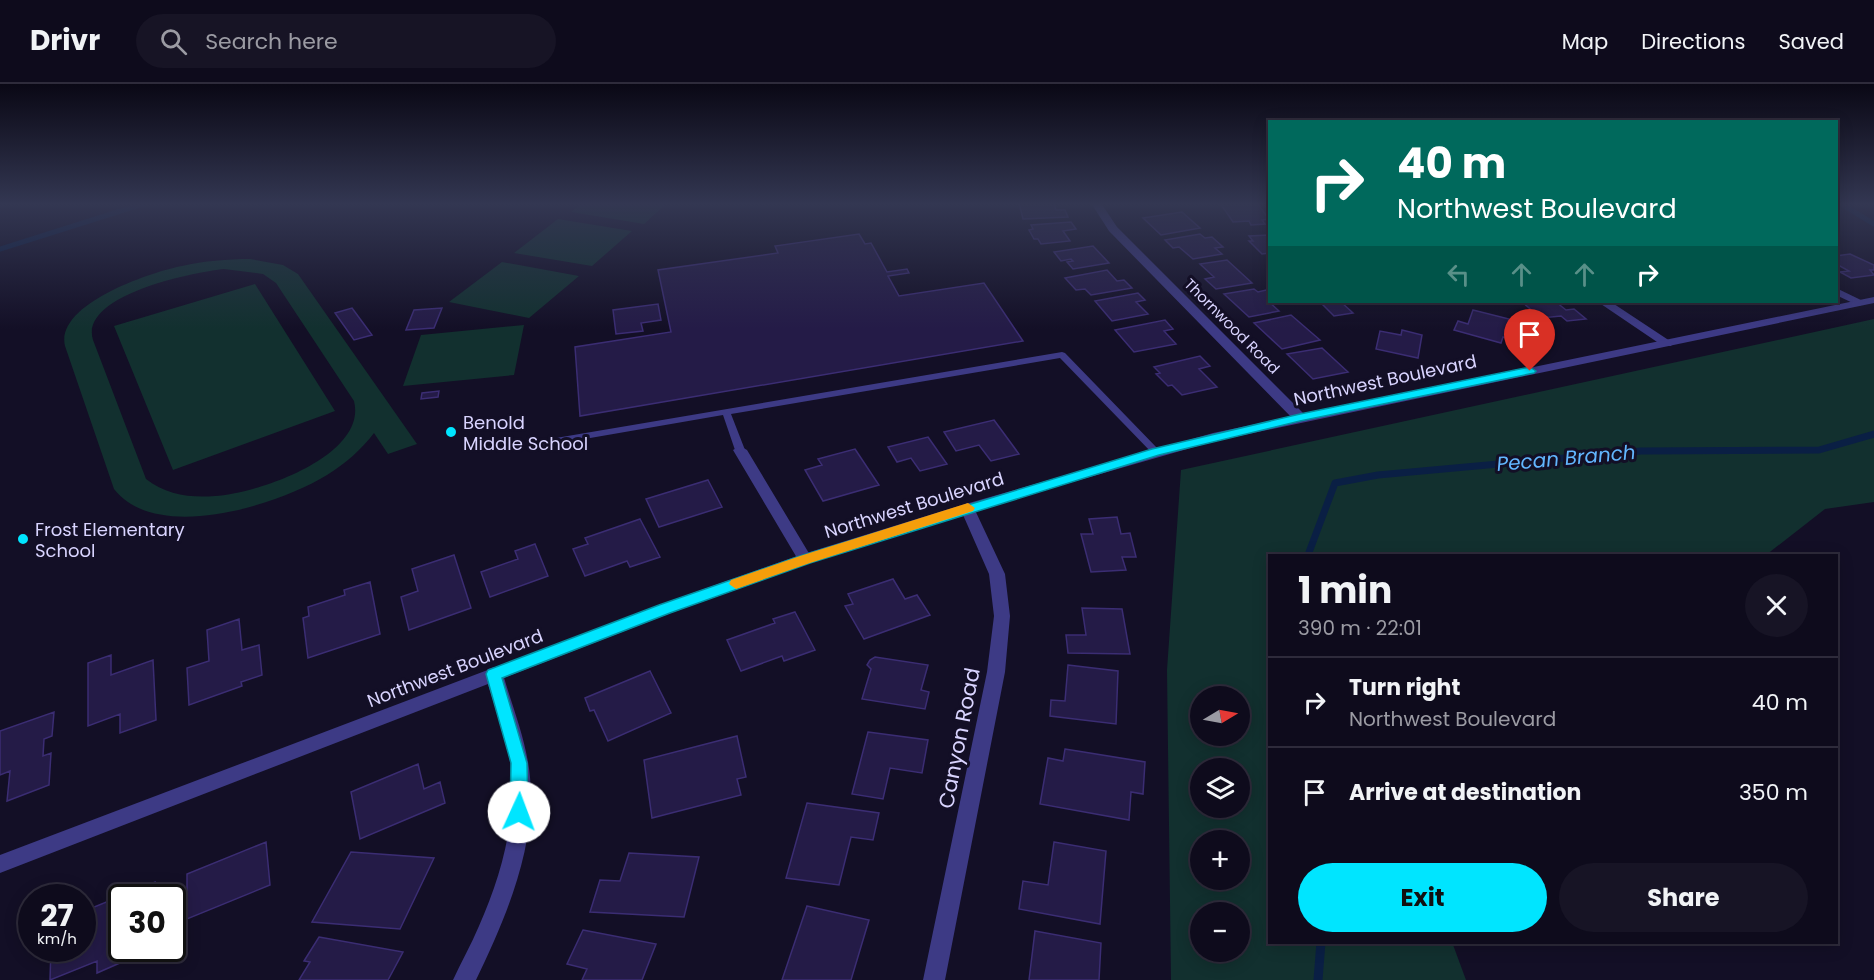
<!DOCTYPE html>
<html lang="en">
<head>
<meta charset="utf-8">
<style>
	body { margin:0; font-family:Poppins,sans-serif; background:#171425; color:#f1f3f6; height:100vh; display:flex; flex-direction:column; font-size:22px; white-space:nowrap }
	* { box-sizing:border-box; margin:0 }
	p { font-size:20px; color:#9b9ba3 }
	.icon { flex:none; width:33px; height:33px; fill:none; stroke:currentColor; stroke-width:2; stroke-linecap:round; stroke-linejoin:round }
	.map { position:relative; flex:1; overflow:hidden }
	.sheet { position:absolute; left:1268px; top:470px; width:570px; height:390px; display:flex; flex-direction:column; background:#0e0b1c; border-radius:0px; box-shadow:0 3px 15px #0003,0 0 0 2px #2e2b3b }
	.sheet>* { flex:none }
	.banner { position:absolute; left:1268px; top:36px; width:570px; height:183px; border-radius:0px; box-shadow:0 3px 15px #0003,0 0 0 2px #2e2b3b; background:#00695c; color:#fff; overflow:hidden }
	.needle { width:39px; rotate:80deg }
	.controls { position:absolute; left:1190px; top:602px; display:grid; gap:12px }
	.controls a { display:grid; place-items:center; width:60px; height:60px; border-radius:50%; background:#0e0b1c; box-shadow:0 3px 15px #0003,0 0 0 2px #2e2b3b; font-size:30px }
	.speed { position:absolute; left:18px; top:800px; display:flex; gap:12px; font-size:30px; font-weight:700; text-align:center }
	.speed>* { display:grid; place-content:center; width:78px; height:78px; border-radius:50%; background:#0e0b1c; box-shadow:0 3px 15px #0003,0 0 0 2px #2e2b3b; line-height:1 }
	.speed small { font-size:15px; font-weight:400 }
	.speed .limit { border:3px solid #111; border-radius:9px; background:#fff; color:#111 }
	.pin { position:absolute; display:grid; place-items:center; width:51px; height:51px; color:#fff; margin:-62px -26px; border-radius:50% 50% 50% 0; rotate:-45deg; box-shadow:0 0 6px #0007 }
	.pin .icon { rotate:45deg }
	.me { position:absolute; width:66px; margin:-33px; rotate:2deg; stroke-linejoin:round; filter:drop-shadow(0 0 4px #0008) }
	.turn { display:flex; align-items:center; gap:21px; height:126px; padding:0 30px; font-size:27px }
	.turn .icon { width:78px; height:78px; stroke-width:2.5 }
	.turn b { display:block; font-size:42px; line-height:51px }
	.lanes { display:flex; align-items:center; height:57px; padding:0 30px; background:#0003; justify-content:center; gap:30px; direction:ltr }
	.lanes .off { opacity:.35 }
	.round { display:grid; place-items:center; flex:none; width:63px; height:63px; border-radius:32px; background:#171425 }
	.overview { display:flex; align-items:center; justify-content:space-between; height:102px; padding:0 30px }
	h1 { font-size:36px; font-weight:700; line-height:45px }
	.primary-button { display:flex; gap:12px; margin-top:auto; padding:12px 30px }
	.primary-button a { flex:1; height:69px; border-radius:36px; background:#00e5ff; color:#111; font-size:24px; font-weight:700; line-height:69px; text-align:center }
	.primary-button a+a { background:#171425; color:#f1f3f6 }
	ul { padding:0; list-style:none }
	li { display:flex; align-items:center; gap:18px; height:90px; padding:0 30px; border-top:2px solid #2e2b3b }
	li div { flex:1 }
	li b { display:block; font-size:22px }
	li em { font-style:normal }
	header { display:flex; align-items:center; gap:36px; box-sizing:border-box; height:84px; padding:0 30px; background:#0e0b1c; border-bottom:2px solid #2e2b3b }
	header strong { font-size:28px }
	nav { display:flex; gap:33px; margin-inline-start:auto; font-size:21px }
	.search { width:420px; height:54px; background:#171425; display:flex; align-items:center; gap:15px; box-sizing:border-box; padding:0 21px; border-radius:33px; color:#9b9ba3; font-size:22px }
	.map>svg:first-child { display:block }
	.green { fill:#12302f; fill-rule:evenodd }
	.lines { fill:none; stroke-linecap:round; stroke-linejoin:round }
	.stream-far2 { stroke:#0a1f44; stroke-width:5 }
	.stream-far1 { stroke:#0a1f44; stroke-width:7 }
	.stream { stroke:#0a1f44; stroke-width:9 }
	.building { fill:#241b47; stroke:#3b2d73; stroke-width:1.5 }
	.service { fill:#3d3a85; fill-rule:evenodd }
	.minor { fill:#3d3a85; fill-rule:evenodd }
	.tertiary { fill:#3d3a85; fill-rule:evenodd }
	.route { fill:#00e5ff; stroke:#0095a6; stroke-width:1.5 }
	.slow { fill:#f59e0b }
	.poi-dot { fill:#00e5ff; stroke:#130f26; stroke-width:2 }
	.labels { text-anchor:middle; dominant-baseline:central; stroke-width:6; stroke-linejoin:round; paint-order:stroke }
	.far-street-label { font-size:15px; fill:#d9d4ff; stroke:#130f26 }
	.street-label { font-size:18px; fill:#d9d4ff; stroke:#130f26 }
	.poi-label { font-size:18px; fill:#d9d4ff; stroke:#130f26; text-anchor:start }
	.water-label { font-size:20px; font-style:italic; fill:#62b6ff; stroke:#130f26 }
	.near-street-label { font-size:21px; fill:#d9d4ff; stroke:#130f26 }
</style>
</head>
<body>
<header>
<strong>Drivr</strong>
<div class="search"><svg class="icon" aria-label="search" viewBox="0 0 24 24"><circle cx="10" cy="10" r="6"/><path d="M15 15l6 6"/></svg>Search here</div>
<nav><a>Map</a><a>Directions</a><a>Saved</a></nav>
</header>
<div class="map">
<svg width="1874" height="896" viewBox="0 0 1874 896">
	<rect width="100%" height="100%" fill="#130f26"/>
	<path class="green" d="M582 119H667L644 140 571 128Z
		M558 135 632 147 592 182 514 169Z
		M250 175 283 181 298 190 417 360 388 370 374 349C361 366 346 379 327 391 278 421 157 460 114 405L65 262C55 220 151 188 182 182 204 177 227 175 250 175ZM224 185 263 190 276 199 354 317C368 372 256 410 215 412 191 414 166 411 146 395L93 256C79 211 194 188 224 185Z
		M502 178 579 192 529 234 449 218Z
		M255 200 335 327 173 386 114 242Z
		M1874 235V418L1825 425 1766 471H1269V858H1452L1466 896H1171L1167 586 1181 386ZM1200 612H1239V651H1200ZM1200 684H1239V723H1200ZM1200 756H1239V795H1200ZM1200 828H1239V867H1200Z
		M524 241 514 291 403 302 421 251Z"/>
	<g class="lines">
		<path class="stream-far2" d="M1840 119 1874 140
			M0 165 146 119"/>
		<path class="stream-far1" d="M1308 471 1335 399 1378 391 1641 367 1819 366 1874 350"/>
		<path class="stream" d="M1318 896 1321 858"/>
	</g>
	<path class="building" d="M1019 119H1054L1056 126H1065L1068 133 1023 135Z
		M1220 119H1257L1269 135 1262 136 1265 140 1251 141 1249 137 1233 138Z
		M1182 128 1200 144 1161 151 1143 134Z
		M1071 138 1076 145 1063 147 1070 157 1041 160 1038 155H1034L1029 146 1033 145 1031 141Z
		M859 150 865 160 871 159 887 188 907 185 909 189 888 192 899 212 984 199 1023 257 580 332 575 263 671 248 658 186 778 169 775 162Z
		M1200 150 1205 154 1212 153 1223 163 1215 164 1222 170 1193 175 1179 163 1173 164 1165 156Z
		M1269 151V169L1262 170 1249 157H1253L1249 152Z
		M1093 162 1109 179 1073 185 1067 178 1073 177 1071 175 1061 177 1054 168Z
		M1850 170 1874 181V186H1870L1874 191 1851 194 1840 188 1849 187 1840 182 1836 183V172Z
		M1227 176 1252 199 1216 205 1205 195 1214 193 1200 180Z
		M1107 186 1117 197 1124 196 1132 204 1091 211 1085 205 1076 206 1065 194Z
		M1254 205 1258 208 1266 206 1269 209 1268 217 1279 227 1249 233 1224 210Z
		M1138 209 1145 216 1136 218 1148 230 1112 237 1095 217Z
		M1315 218H1341L1353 229 1334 232 1321 219Z
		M1522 218H1556L1566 226 1574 225 1586 235 1567 237 1561 232 1541 234Z
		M658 220 661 236 641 239 643 247 616 250 613 226Z
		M352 224 372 251 354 256 335 229Z
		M442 224 434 244 406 246 414 226Z
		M1473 226 1509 235 1507 242 1516 244 1512 256 1503 253 1501 259 1454 246 1458 237 1468 240Z
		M1291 231 1320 256 1282 265 1254 239Z
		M1165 236 1173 245 1164 247 1176 260 1134 268 1115 246Z
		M1402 246 1422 251 1418 274 1376 265 1380 247 1401 251Z
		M1322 264 1348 288 1313 295 1287 270Z
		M1200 272 1210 282 1199 285 1217 303 1182 311 1172 301 1168 302 1156 290 1160 289 1154 283Z
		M439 307 438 313 421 315 422 309Z
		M994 336 1019 370 991 377 979 361 956 367 944 348Z
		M928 353 947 380 920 387 911 374 897 378 888 363Z
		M855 365 879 401 823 417 805 386 822 381 818 375Z
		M708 396 722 423 659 443 646 415Z
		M1117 433 1121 450 1130 449 1136 473H1122L1126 486 1091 488 1081 450H1093L1089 435Z
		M640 435 660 473 630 483 627 477 585 492 573 465 588 460 585 454Z
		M535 460 548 492 490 513 481 488 518 475 515 467Z
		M454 471 471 524 409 546 401 513 418 507 412 485Z
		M893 495 905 515 917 511 930 531 864 555 845 522 853 520 848 510Z
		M370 498 380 550 308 574 303 534 309 532 308 523 345 511 344 506Z
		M1082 524 1122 525 1130 570 1068 569 1066 551H1086Z
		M795 528 815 566 784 577 782 572 741 587 727 556 775 539 773 535Z
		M239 535 242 566 259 561 262 591 241 598 242 602 189 621 187 584 209 577 207 546Z
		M111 571V591L153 576 156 636 120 649V630L88 642V579Z
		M875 573 928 581 921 606 929 608 925 625 862 615 871 585 867 581 870 576Z
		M1068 581 1118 587 1116 640 1050 632 1051 616 1065 617Z
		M650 587 671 629 608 657 594 626 590 627 585 614Z
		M54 628 52 652 44 655 43 672 51 669 49 701 7 717 10 687 0 691V647Z
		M868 648 928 656 922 689 890 684 883 715 852 710Z
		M737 652 746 693 737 695 741 711 652 734 644 676Z
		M1065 665 1145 678 1143 710 1131 708 1129 736 1040 720 1048 674 1063 677Z
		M418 680 424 705 440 698 445 719 360 755 351 708Z
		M807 719 879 729 873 756 851 753 839 801 786 794Z
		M266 758 270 801 187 835V790Z
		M1054 758 1106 767 1100 840 1019 825 1023 797 1048 801Z
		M351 768 434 774 400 845 312 838Z
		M629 769 699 773 684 833 590 828 600 796 620 797Z
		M155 798V813H122V864H154L97 889V877L50 896 51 864H82V828Z
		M807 822 869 836 851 896H782Z
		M583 846 656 860 642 896H582L587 885 567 880Z
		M1035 847 1101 859 1099 896H1029Z
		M319 853 403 868 388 896H299L310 878 304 877Z"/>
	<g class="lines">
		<path class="service" d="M1062 268 1065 269 1159 366 1161 368 1159 370H1153L1060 274 731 330 745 366 740 369 735 366 723 331 544 362 539 359 544 356Z"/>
		<path class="minor" d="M1091 119H1101L1117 143 1305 331 1307 334 1305 337H1295L1109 147Z
			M1836 204 1863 217 1865 219 1859 222 1836 211Z
			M1397 218H1410L1404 221Z
			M1598 218H1611L1673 259 1671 262H1663Z
			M740 362 747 366 810 471 813 475 810 479H800L733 366Z
			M967 419 974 424 1005 490 1010 532 1005 588 945 896H923L987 588 994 532 989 490 960 424Z
			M494 583 500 585 503 590C511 619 523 648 528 678 541 752 508 830 476 896H453C461 878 471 861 479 842 501 792 518 734 510 678 505 648 493 619 485 590L488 585Z"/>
		<path class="tertiary" d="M1874 213V219L1215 357 972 427 810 479 671 529 0 789V771L659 521 800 471 962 421 1213 349Z"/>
	</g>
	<linearGradient id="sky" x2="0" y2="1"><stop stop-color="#0a0815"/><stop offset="0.49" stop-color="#333752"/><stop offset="1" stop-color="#333752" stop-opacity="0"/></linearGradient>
	<rect width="1874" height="245" fill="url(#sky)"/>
	<path class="route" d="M1530 283 1536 287 1534 289 1300 337 1159 371 810 479 670 529 502 594 527 679 528 728 525 734 519 736 513 734 510 728 511 679 486 590 488 586 659 521 800 472 1152 365 1300 330Z"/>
	<path class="slow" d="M968 419 975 424 973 427 810 479 736 505 729 500 731 496 800 472Z"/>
	<g class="poi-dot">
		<circle cx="451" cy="348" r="6"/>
		<circle cx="23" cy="455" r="6"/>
	</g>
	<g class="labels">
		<g class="far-street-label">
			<text transform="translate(1232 242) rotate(45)">Thornwood Road</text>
		</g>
		<g class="street-label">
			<text transform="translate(1385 296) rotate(-12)">Northwest Boulevard</text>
			<text transform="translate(914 421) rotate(-17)">Northwest Boulevard</text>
			<text transform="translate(455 584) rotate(-21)">Northwest Boulevard</text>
		</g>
		<g class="poi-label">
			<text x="463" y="338">Benold<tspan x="463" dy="21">Middle School</tspan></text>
			<text x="35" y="445">Frost Elementary<tspan x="35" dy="21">School</tspan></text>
		</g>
		<g class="water-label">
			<text transform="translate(1566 374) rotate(-5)">Pecan Branch</text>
		</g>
		<g class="near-street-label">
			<text transform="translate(959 654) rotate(-79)">Canyon Road</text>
		</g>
	</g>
</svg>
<div class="controls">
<a><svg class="needle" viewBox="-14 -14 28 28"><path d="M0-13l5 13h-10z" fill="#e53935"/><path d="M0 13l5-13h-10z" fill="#9b9ba3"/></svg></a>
<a><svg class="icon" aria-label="layers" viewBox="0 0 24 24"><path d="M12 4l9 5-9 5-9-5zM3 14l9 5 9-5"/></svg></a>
<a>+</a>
<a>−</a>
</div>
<div class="speed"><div>27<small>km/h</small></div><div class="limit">30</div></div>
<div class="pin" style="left:1530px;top:287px;background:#d93025"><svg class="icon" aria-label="arrive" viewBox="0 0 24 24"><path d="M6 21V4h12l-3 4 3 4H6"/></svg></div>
<svg class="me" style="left:519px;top:728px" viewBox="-20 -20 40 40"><circle r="19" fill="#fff"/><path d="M0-13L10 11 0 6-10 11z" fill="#00e5ff"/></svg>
<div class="banner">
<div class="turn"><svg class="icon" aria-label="right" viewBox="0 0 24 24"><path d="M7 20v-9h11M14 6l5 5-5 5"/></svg><div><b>40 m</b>Northwest Boulevard</div></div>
<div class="lanes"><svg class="icon off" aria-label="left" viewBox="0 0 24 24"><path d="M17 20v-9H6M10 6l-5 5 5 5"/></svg><svg class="icon off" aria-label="ahead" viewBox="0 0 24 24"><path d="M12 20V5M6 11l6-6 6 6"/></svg><svg class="icon off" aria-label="ahead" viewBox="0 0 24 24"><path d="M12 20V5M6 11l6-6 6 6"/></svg><svg class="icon" aria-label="right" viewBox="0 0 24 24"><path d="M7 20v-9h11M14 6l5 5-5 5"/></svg></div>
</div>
<section class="sheet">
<div class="overview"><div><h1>1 min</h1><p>390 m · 22:01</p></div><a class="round"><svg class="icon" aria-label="close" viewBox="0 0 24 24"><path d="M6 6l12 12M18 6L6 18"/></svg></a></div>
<ul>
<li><svg class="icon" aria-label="right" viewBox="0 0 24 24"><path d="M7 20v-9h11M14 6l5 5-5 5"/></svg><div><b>Turn right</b><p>Northwest Boulevard</p></div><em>40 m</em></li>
<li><svg class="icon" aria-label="arrive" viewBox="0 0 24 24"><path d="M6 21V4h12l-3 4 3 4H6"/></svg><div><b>Arrive at destination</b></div><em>350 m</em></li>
</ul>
<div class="primary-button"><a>Exit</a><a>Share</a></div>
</section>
</div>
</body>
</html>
